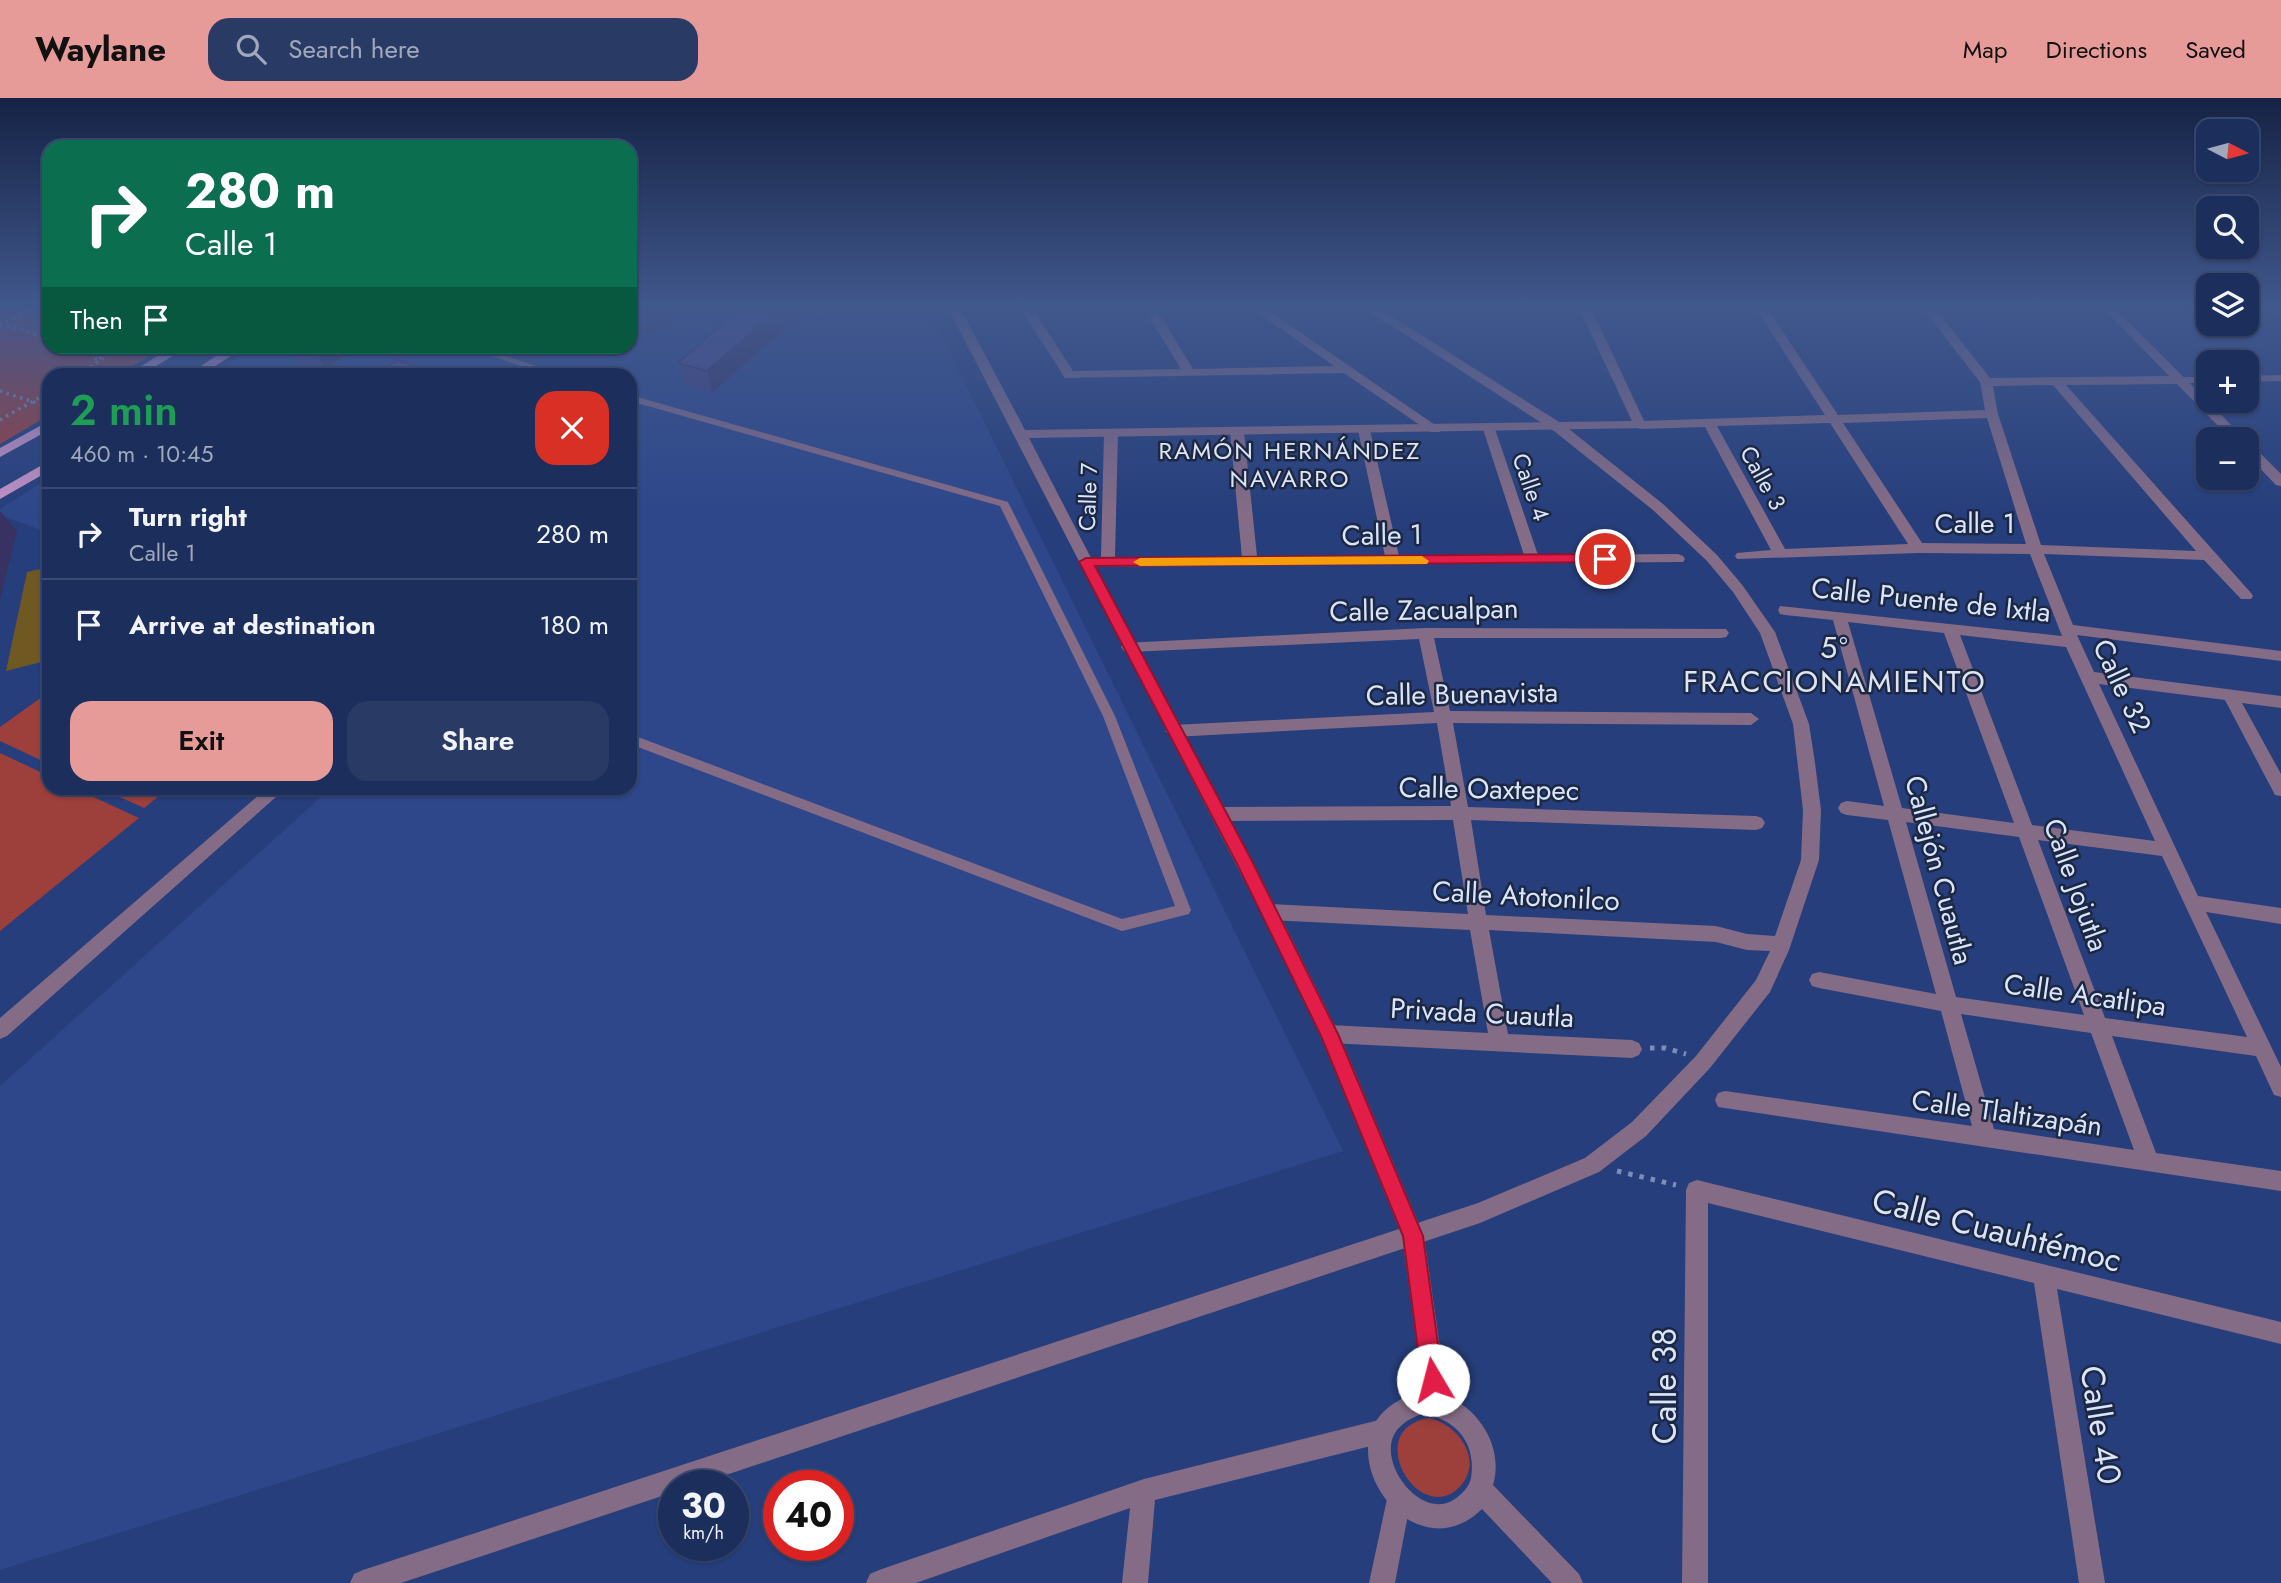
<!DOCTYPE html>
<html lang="en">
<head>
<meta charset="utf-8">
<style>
	body { margin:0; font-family:Jost,sans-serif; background:#293a65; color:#f1f3f6; height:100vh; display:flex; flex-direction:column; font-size:26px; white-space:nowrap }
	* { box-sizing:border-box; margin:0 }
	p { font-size:23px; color:#a0a8bb }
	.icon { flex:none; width:38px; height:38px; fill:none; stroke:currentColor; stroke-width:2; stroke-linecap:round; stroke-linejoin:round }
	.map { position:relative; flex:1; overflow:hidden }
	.details { position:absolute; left:42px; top:270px; width:595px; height:427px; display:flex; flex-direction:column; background:#1c2e5c; border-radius:21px; box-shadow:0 2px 5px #0004,0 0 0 2px #3a4a72 }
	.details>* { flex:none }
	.guide { position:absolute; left:42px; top:42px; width:595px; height:214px; border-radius:21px; box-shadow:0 2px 5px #0004,0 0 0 2px #3a4a72; background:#0b6e4f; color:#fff; overflow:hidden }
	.needle { width:46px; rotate:96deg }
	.controls { position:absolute; left:2196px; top:21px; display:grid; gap:14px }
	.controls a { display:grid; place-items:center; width:63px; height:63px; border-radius:14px; background:#1c2e5c; box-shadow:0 2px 5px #0004,0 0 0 2px #3a4a72; font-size:35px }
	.speed { position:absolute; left:658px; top:1372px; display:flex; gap:14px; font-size:35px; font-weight:700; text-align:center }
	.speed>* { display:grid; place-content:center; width:91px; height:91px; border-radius:50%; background:#1c2e5c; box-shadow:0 2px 5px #0004,0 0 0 2px #3a4a72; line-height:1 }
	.speed small { font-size:18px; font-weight:400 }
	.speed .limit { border:10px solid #d22; background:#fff; color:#111 }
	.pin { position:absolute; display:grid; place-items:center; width:60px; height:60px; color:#fff; margin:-30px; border:4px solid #fff; border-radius:50%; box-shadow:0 2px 7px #0007 }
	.me { position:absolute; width:77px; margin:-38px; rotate:352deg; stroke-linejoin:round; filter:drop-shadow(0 0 5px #0008) }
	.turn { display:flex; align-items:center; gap:24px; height:147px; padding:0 28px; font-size:32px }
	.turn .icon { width:91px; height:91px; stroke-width:2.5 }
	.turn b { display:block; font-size:49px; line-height:60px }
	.then { display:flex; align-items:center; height:66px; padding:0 28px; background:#0003; gap:14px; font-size:26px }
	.round { display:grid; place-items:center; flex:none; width:74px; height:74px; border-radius:21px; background:#293a65 }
	.headline { display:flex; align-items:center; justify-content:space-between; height:119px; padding:0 28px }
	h1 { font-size:42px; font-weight:600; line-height:52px; color:#1e9e55 }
	.primary-button { display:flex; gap:14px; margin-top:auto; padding:14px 28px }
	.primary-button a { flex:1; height:80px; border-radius:21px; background:#e69b98; color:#111; font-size:28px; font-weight:600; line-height:80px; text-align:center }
	.primary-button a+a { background:#293a65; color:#f1f3f6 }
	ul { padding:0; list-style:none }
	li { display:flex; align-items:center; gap:21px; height:91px; padding:0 28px; border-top:2px solid #3a4a72 }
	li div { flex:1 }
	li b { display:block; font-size:26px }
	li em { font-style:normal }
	header { display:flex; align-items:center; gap:42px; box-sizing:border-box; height:98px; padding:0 35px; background:#e69b98; color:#111 }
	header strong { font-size:33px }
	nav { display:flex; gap:38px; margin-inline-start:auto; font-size:24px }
	.search { width:490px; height:63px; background:#293a65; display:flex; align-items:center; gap:18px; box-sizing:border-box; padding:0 24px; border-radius:21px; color:#a0a8bb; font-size:26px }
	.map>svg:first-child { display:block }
	.built { fill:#2d478a }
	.green { fill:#9d3f3b }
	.water { fill:#705822 }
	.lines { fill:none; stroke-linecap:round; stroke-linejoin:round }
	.path-far1 { stroke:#7b8db8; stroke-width:3.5; stroke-dasharray:2.5 4.5; stroke-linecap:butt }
	.path { stroke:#7b8db8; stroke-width:5; stroke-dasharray:4.5 7; stroke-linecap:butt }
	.service { fill:#856c86; fill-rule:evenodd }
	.minor { fill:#856c86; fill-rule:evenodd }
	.tertiary { fill:#856c86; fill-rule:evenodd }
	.primary { fill:#c593c7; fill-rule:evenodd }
	.wall { fill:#433e78 }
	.shaded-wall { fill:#373262 }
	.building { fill:#4e488c; stroke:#373262; stroke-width:2 }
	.route { fill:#e11d48; stroke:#92132f; stroke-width:2 }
	.slow { fill:#f59e0b }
	.labels { text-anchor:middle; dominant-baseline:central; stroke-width:5; stroke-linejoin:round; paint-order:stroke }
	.far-street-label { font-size:23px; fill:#dae5fb; stroke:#1c2843 }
	.far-neighbourhood-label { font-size:24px; letter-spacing:2px; fill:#dde4f2; stroke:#1c2843 }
	.street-label { font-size:28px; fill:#dae5fb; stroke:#1c2843 }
	.neighbourhood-label { font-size:30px; letter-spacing:2px; fill:#dde4f2; stroke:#1c2843 }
	.near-street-label { font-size:33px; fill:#dae5fb; stroke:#1c2843 }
</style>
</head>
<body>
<header>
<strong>Waylane</strong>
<div class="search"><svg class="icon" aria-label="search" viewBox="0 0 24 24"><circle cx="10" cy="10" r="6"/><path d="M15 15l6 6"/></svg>Search here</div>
<nav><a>Map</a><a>Directions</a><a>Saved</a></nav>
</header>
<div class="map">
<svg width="2281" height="1485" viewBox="0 0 2281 1485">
	<rect width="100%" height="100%" fill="#263e7b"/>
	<path class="built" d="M630 208H927L1343 1053 0 1472V988L331 690H630V276H210L254 249 630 248Z
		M49 380V435L0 417V411Z"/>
	<path class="green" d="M0 208H49V248L166 249 118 276H49V317L0 346Z
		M49 594V666L0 643V629Z
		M0 655 49 678V690H74L139 720 0 833Z
		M100 690H169L144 710Z
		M1429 1320C1461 1327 1487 1368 1455 1393 1415 1423 1363 1331 1429 1320Z"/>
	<path class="water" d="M49 469V562L6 573 27 474Z"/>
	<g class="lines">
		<path class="path-far1" d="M0 227 22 231 49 243
			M0 227 41 208
			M57 248 92 254 97 263 112 248
			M78 276 123 248
			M0 293 49 309
			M0 322 49 294"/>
		<path class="path" d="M1650 950H1665L1686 956
			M1617 1073 1676 1087"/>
		<path class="service" d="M805 208H816L825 214 817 216Z
			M460 248H476L560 276H546Z
			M2281 277V283L2247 284V278Z
			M2208 279V285H2179L2174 282 2179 279Z
			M630 297 1008 404 1115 618 1191 812 1189 816 1122 833 630 646V636L1122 821 1175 808 1103 618 1000 408 630 303Z"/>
		<path class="minor" d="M1019 208H1031L1073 273 1181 271 1150 220 1156 216 1162 220 1193 271 1334 268 1248 208H1262L1441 331 1440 334H1430L1344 275 1065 280Z
			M1361 208H1375L1564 327 1663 406 1717 457 1743 488 1775 534 1809 626 1815 665 1821 712 1819 762 1789 852 1770 894 1710 970 1646 1038 1599 1074 1480 1125 693 1388H674V1394L401 1485H350L354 1476 363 1472 1478 1105 1585 1060 1632 1024 1696 958 1756 882 1770 853 1747 852 1716 844 1489 832 1508 936 1632 942 1639 945 1642 951 1639 957 1632 960 1329 945 1322 942 1319 936 1322 930 1329 927 1488 935 1470 832 1270 822 1264 819 1261 814 1264 809 1270 806 1468 816 1453 722 1220 723 1214 721 1211 716 1214 711 1220 709 1451 708 1437 625 1173 639 1165 633 1173 627 1434 614 1419 541 1129 554 1124 553 1121 549 1124 545 1425 530 1726 531 1729 535 1726 539 1721 540H1434L1450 613 1751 615 1759 621 1751 627 1453 625 1468 709 1756 718 1762 720 1765 725 1762 730 1756 732 1471 722 1486 817 1716 828 1747 836 1775 838 1801 762 1803 712 1793 626 1760 535 1733 494 1707 463 1653 412 1554 333Z
			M1754 208H1766L1838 317 1985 312 1980 284 1921 208H1933L1990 280 2169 278 2101 208H2113L2245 341H2231L2177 286 2066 287 2251 495 2253 498 2251 501H2241L2204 462 2044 456 2073 527 2281 553V563L2077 537 2094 574 2281 598V610L2242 605 2281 676V698L2275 697 2225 602 2099 586 2198 798 2281 810V826L2206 814 2281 969V999L2274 997 2256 958 2112 938 2156 1055 2281 1073V1093L1718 1009 1715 1002 1718 995 1725 993 1972 1028 1941 913 1819 890 1812 888 1809 882 1812 876 1819 874 1936 896 1888 722 1847 717 1841 715 1838 710 1841 705 1847 703 1884 708 1833 522 1785 517 1780 516 1778 512 1780 508 2062 538 2030 456 1918 455 1737 461 1735 458 1737 455 1771 452 1705 329 1640 331 1634 327 1640 323 1825 317ZM2053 287 2196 453 2041 447 1998 316 1993 288ZM1987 320 2026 446 1922 445 1843 325ZM1830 325 1908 446 1785 451 1717 328ZM1848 524 1944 535 2014 725 1902 710ZM1960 537 2066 549 2155 743 2032 727ZM1906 724 2019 739 2084 917 1956 899ZM2038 742 2162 758 2247 939 2105 920ZM1961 916 2091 935 2134 1052 1994 1031Z
			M2269 208H2281V218Z
			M1489 327 1495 331 1538 457 1678 456 1683 458 1685 461 1683 464 1086 469 1079 464 1086 459H1101L1104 335 1111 331 1118 335 1115 459H1242L1230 334 1237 330 1244 334 1257 458H1385L1358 332 1364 328 1370 332 1399 458 1524 457 1483 331Z
			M2247 346 2252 347 2281 376V388L2276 387 2247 357Z
			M267 690H286L7 938 0 941V920Z
			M1697 1082 2281 1224V1246L2057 1191 2105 1485H2079L2034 1185 1708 1105V1485H1682L1686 1092 1689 1085Z
			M1383 1321 1391 1325 1395 1333 1391 1341 1383 1345 1155 1402 1148 1485H1122L1130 1410 916 1485H866L870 1476 879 1472 1144 1381Z
			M1399 1389 1408 1392 1411 1401 1395 1485H1369L1387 1401 1390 1392Z"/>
		<path class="tertiary" d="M947 208H959L1025 332 1632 323 1578 208H1590L1646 327 1645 330 1029 340 1137 549 1276 809 1339 936 1424 1138 1447 1298C1480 1312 1504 1350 1493 1387L1579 1476 1583 1485H1552L1482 1411C1411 1480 1320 1346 1398 1303 1406 1298 1413 1293 1423 1292L1402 1138 1320 937 1262 817ZM1421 1316C1454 1319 1477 1344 1471 1380 1469 1389 1463 1395 1455 1401 1419 1426 1368 1354 1402 1327 1407 1322 1415 1319 1421 1316Z"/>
		<path class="primary" d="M173 248H189L143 276H129Z
			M231 248H246L203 276H189Z
			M49 323V332L0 359V350Z
			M49 363V373L0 401V391Z"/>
	</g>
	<path class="wall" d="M630 208H687L652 237 630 232Z
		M743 208H798L800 217 713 294 684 287 678 265Z
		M287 248H359L325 271 295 263Z"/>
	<path class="shaded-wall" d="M655 208H687L652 237 645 216Z
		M782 208H798L800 217 713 294 707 273Z
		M315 248H359L325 271 313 250Z
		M415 268 420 276H403Z
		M0 413 17 433 0 502Z"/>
	<path class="building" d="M630 208H655L645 216 630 213Z
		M743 208H782L707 273 678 265Z
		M397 262 415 268 403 276H376Z"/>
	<linearGradient id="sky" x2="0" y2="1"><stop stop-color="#152244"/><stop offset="0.5" stop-color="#41588d"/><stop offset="1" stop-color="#41588d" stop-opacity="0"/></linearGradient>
	<rect width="2281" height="416" fill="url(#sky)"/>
	<path class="route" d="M1605 456 1610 458V464L1095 468 1251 761 1338 936 1423 1138 1443 1282 1440 1289 1433 1292 1425 1289 1422 1282 1403 1138 1321 938 1237 766 1079 464 1086 460Z"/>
	<path class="slow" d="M1422 458 1429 463 1427 466 1140 468 1133 464 1140 460Z"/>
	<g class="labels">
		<g class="far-street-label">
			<text transform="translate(1763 380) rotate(61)">Calle 3</text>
			<text transform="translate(1531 389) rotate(71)">Calle 4</text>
			<text transform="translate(1088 399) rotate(-88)">Calle 7</text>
		</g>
		<g class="far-neighbourhood-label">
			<text x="1290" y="352">RAMÓN HERNÁNDEZ<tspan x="1290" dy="28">NAVARRO</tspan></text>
		</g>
		<g class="street-label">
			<text x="1975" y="425">Calle 1</text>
			<text transform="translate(1382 437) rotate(-1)">Calle 1</text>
			<text transform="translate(1931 502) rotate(6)">Calle Puente de Ixtla</text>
			<text transform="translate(1424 512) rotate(-1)">Calle Zacualpan</text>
			<text transform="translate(2122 588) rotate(65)">Calle 32</text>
			<text transform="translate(1462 596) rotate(-1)">Calle Buenavista</text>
			<text transform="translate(1489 691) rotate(1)">Calle Oaxtepec</text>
			<text transform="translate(1939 772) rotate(75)">Callejón Cuautla</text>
			<text transform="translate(2076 787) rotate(70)">Calle Jojutla</text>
			<text transform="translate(1526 798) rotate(3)">Calle Atotonilco</text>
			<text transform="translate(2085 897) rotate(8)">Calle Acatlipa</text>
			<text transform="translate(1482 915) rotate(3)">Privada Cuautla</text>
			<text transform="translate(2007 1015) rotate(8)">Calle Tlaltizapán</text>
		</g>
		<g class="neighbourhood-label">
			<text x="1835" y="549">5°<tspan x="1835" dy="34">FRACCIONAMIENTO</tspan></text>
		</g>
		<g class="near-street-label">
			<text transform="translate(1997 1132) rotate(14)">Calle Cuauhtémoc</text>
			<text transform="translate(1664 1288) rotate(-90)">Calle 38</text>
			<text transform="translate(2101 1327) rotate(81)">Calle 40</text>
		</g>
	</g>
</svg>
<div class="controls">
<a><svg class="needle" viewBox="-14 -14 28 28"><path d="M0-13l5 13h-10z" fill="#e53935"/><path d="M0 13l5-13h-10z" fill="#a0a8bb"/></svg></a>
<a><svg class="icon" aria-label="search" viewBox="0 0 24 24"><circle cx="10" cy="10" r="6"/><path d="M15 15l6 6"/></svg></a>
<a><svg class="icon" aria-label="layers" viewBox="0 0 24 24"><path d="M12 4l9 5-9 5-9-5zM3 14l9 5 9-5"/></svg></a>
<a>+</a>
<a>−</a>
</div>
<div class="speed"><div>30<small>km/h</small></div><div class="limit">40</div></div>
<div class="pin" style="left:1605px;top:461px;background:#d93025"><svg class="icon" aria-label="arrive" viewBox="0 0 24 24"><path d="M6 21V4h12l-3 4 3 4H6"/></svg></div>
<svg class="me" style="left:1433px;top:1282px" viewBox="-20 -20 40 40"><circle r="19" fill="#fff"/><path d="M0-13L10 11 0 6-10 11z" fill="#e11d48"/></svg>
<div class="guide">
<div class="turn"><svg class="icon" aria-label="right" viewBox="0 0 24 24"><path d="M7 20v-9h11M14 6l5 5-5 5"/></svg><div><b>280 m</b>Calle 1</div></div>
<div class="then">Then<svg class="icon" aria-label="arrive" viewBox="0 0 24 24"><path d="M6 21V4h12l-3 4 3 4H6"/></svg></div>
</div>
<section class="details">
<div class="headline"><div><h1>2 min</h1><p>460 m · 10:45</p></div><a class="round" style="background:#d93025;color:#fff"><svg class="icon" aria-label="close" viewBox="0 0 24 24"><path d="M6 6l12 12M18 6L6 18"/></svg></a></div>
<ul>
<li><svg class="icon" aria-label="right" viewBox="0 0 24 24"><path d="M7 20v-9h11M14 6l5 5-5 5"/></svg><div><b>Turn right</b><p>Calle 1</p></div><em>280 m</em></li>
<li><svg class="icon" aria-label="arrive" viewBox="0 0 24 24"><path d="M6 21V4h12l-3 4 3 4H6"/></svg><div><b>Arrive at destination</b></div><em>180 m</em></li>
</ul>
<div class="primary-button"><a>Exit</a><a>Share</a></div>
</section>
</div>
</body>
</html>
